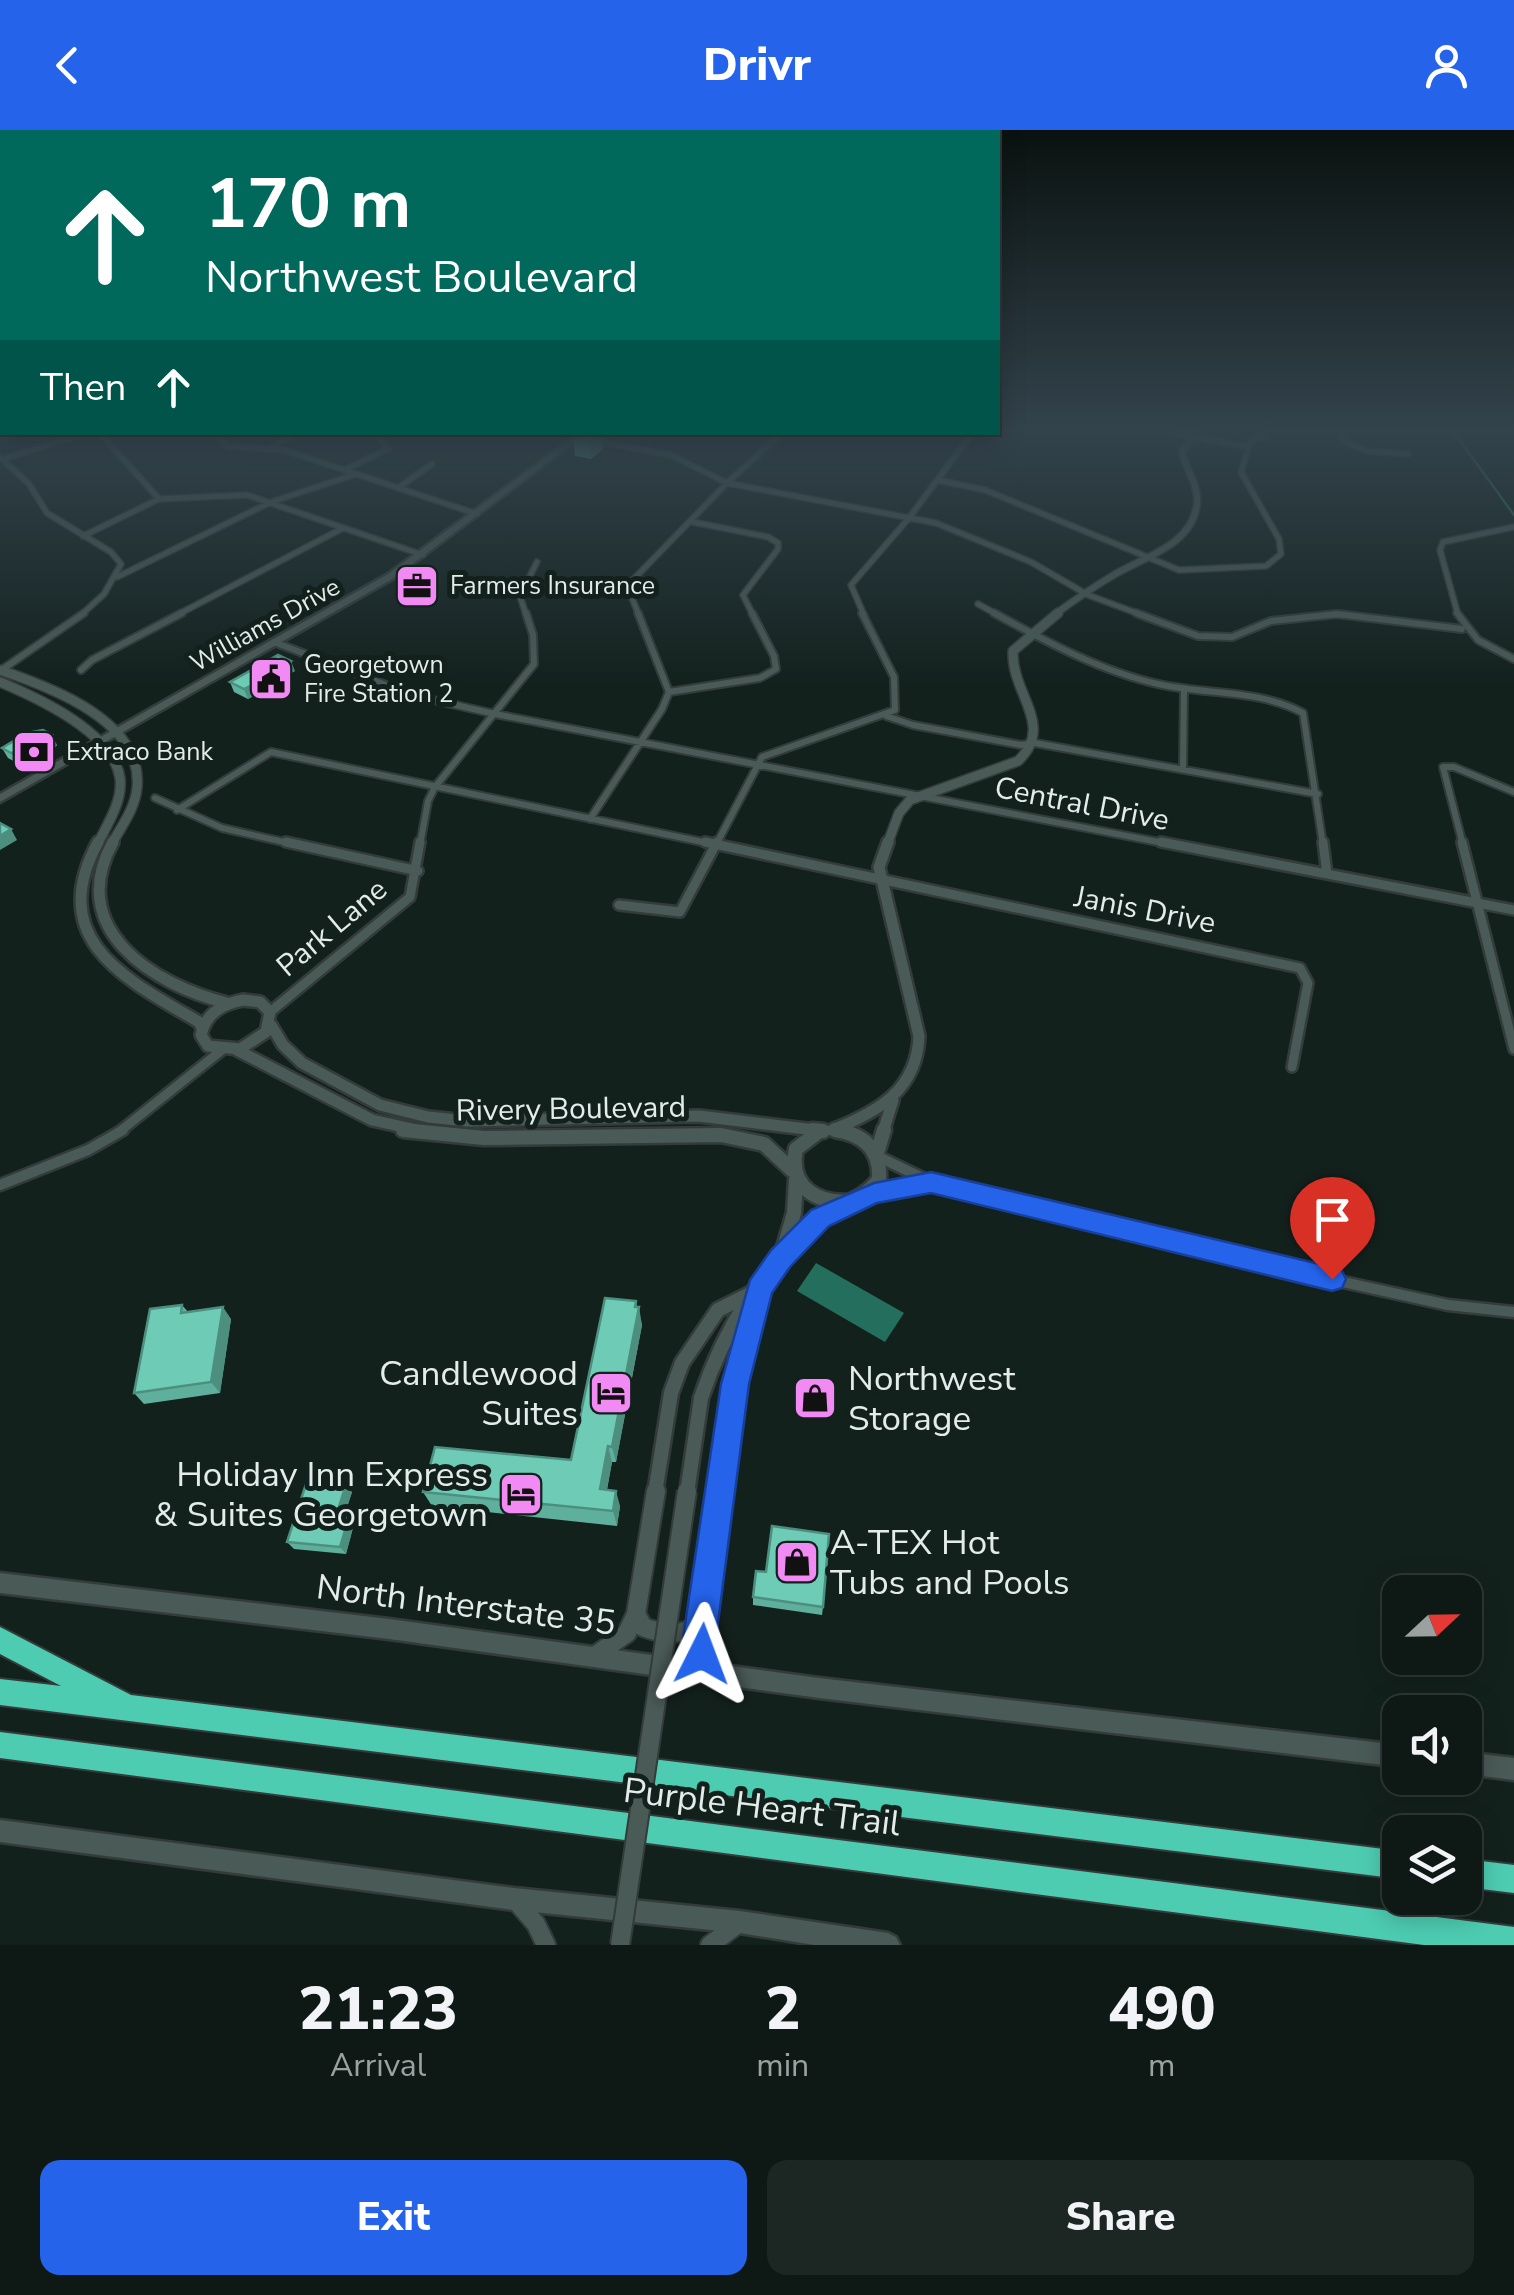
<!DOCTYPE html>
<html lang="en">
<head>
<meta charset="utf-8">
<style>
	body { margin:0; font-family:"Nunito Sans",sans-serif; background:#1c2623; color:#f1f3f6; height:100vh; display:flex; flex-direction:column; font-size:38px; white-space:nowrap }
	* { box-sizing:border-box; margin:0 }
	p { font-size:32px; color:#9ba0a1 }
	.icon { flex:none; width:55px; height:55px; fill:none; stroke:currentColor; stroke-width:2; stroke-linecap:round; stroke-linejoin:round }
	.map { position:relative; height:1815px; overflow:hidden }
	.details { display:flex; flex-direction:column; background:#0e1916; flex:1 }
	.details>* { flex:none }
	.banner { position:absolute; left:0px; top:0px; width:1000px; height:305px; box-shadow:0 5px 25px #0003,0 0 0 2px #2e3835; background:#00695c; color:#fff; overflow:hidden }
	.needle { width:65px; rotate:68deg }
	.tools { position:absolute; left:1382px; top:1445px; display:grid; gap:20px }
	.tools a { display:grid; place-items:center; width:100px; height:100px; border-radius:20px; background:#0e1916; box-shadow:0 5px 25px #0003,0 0 0 2px #2e3835; font-size:50px }
	.pin { position:absolute; display:grid; place-items:center; width:85px; height:85px; color:#fff; margin:-102px -42px; border-radius:50% 50% 50% 0; rotate:-45deg; box-shadow:0 0 10px #0007 }
	.pin .icon { rotate:45deg }
	.me { position:absolute; width:110px; margin:-55px; rotate:3deg; stroke-linejoin:round; filter:drop-shadow(0 0 8px #0008) }
	.turn { display:flex; align-items:center; gap:35px; height:210px; padding:0 40px; font-size:45px }
	.turn .icon { width:130px; height:130px; stroke-width:2.5 }
	.turn b { display:block; font-size:70px; line-height:85px }
	.then { display:flex; align-items:center; height:95px; padding:0 40px; background:#0003; gap:20px; font-size:38px }
	.eta { display:flex; justify-content:space-evenly; align-items:center; height:170px; text-align:center }
	.eta b { font-size:60px; font-weight:800; line-height:70px }
	.cta { display:flex; gap:20px; margin-top:auto; padding:20px 40px }
	.cta a { flex:1; height:115px; border-radius:20px; background:#2563eb; color:#fff; font-size:40px; font-weight:800; line-height:115px; text-align:center }
	.cta a+a { background:#1c2623; color:#f1f3f6 }
	header { display:flex; justify-content:space-between; align-items:center; height:130px; padding:0 40px; background:#2563eb; color:#fff; font-size:45px; font-weight:800 }
	.map>svg:first-child { display:block }
	.water { fill:#246e5e }
	.lines { fill:none; stroke-linecap:round; stroke-linejoin:round }
	.stream { stroke:#246e5e; stroke-width:2.5 }
	.minor-far3-casing { stroke:#333c3a; stroke-width:8 }
	.minor-far2-casing { stroke:#333c3a; stroke-width:10 }
	.minor-far1-casing { stroke:#333c3a; stroke-width:14 }
	.minor-casing { stroke:#333c3a; stroke-width:15 }
	.tertiary-far4-casing { stroke:#333c3a; stroke-width:9 }
	.tertiary-far3-casing { stroke:#333c3a; stroke-width:12 }
	.tertiary-far2-casing { stroke:#333c3a; stroke-width:16 }
	.tertiary-far1-casing { stroke:#333c3a; stroke-width:19 }
	.tertiary-casing { stroke:#333c3a; stroke-width:22 }
	.secondary-casing { stroke:#333c3a; stroke-width:5 }
	.motorway-casing { stroke:#333c3a; stroke-width:4 }
	.minor-far3 { stroke:#4a5a56; stroke-width:5 }
	.minor-far2 { stroke:#4a5a56; stroke-width:6 }
	.minor-far1 { stroke:#4a5a56; stroke-width:9 }
	.minor { stroke:#4a5a56; stroke-width:10 }
	.tertiary-far4 { stroke:#4a5a56; stroke-width:6 }
	.tertiary-far3 { stroke:#4a5a56; stroke-width:9 }
	.tertiary-far2 { stroke:#4a5a56; stroke-width:11 }
	.tertiary-far1 { stroke:#4a5a56; stroke-width:14 }
	.tertiary { stroke:#4a5a56; stroke-width:18 }
	.secondary { fill:#4a5a56; fill-rule:evenodd }
	.motorway { fill:#4dccb1; fill-rule:evenodd }
	.tertiary-bridge-far1-casing { stroke:#333c3a; stroke-width:19; stroke-linecap:butt }
	.tertiary-bridge-casing { stroke:#333c3a; stroke-width:22; stroke-linecap:butt }
	.tertiary-bridge-far1 { stroke:#4a5a56; stroke-width:14 }
	.tertiary-bridge { stroke:#4a5a56; stroke-width:18 }
	.wall { fill:#5faf9d }
	.shaded-wall { fill:#4d8f7f }
	.building { fill:#6eccb6; stroke:#4d8f7f; stroke-width:2.5 }
	.route { fill:#2563eb; stroke:#184099; stroke-width:2.5 }
	.labels { text-anchor:middle; dominant-baseline:central; stroke-width:10; stroke-linejoin:round; paint-order:stroke }
	.far-poi-label { font-size:25px; fill:#e3ecea; stroke:#13211d; text-anchor:start }
	.far-street-label { font-size:25px; fill:#e3ecea; stroke:#13211d }
	.street-label { font-size:30px; fill:#e3ecea; stroke:#13211d }
	.near-poi-label { font-size:35px; fill:#e3ecea; stroke:#13211d; text-anchor:end }
	.near-street-label { font-size:35px; fill:#e3ecea; stroke:#13211d }
</style>
</head>
<body>
<header><svg class="icon" aria-label="back" viewBox="0 0 24 24"><path d="M15 5l-7 7 7 7"/></svg>Drivr<svg class="icon" aria-label="person" viewBox="0 0 24 24"><circle cx="12" cy="8" r="4"/><path d="M4 21q1-7 8-7t8 7"/></svg></header>
<div class="map">
<svg width="1514" height="1815" viewBox="0 0 1514 1815">
	<rect width="100%" height="100%" fill="#13211d"/>
	<path class="water" d="M816 1133 904 1183 885 1212 797 1161Z"/>
	<g class="lines">
		<path class="stream" d="M1453 301 1514 385"/>
		<g class="minor-far3-casing">
			<path id="minor-far3" d="M1340 301 1343 311 1367 321 1408 324
				M99 302 159 369
				M213 302 227 316 284 320 477 384
				M1190 306 1248 317
				M591 310 671 325 727 353 936 393 1031 432 1088 465 1142 485
				M271 318 297 302
				M0 327 29 354 47 383 111 422 121 434 104 464 81 485
				M3 329 88 302
				M344 340 388 319 380 308 388 302
				M937 350 985 360 1179 440 1266 436 1281 424 1279 409 1241 342 1251 310 1263 306
				M398 358 432 334
				M693 392 768 407 778 413V419L743 465 753 485
				M83 406 159 369 247 365 423 425
				M117 447 271 372 353 345
				M978 474 998 485
				M177 485 343 398
				M526 485 520 466 537 432
				M639 485 627 456 727 353 783 302
				M864 485 851 455 909 388 973 302
				M1325 485H1347
				M1458 485 1440 420 1443 412 1514 397"/>
		</g>
		<g class="minor-far2-casing">
			<path id="minor-far2" d="M994 483C1045 511 1100 541 1158 554 1206 565 1259 559 1303 583L1323 715
				M1136 483 1198 506 1232 507 1271 491 1337 484 1462 499
				M1457 483 1478 510 1514 529
				M274 512 412 565 495 584 1174 715
				M81 540 92 530 182 483
				M0 541 84 483
				M669 562 760 548 776 539 774 526 752 483
				M886 586 913 595 1021 615 1035 613 1318 664
				M1183 639 1184 561
				M155 668 222 698 297 715
				M177 680 271 622 717 715
				M590 689 662 579 669 562 638 483
				M420 715 428 671 435 657 534 534 533 505 526 483
				M716 715 762 627 895 580 894 547 862 483
				M1463 715 1443 637H1454L1514 662"/>
		</g>
		<g class="minor-far1-casing">
			<path id="minor-far1" d="M286 712 418 741
				M705 712 1300 838 1308 853 1292 937
				M1161 712 1514 780
				M1323 712 1327 744
				M1462 712 1514 919
				M619 775 680 782 717 712
				M270 882 410 767 420 712
				M119 1002 222 920"/>
		</g>
		<g class="minor-casing">
			<path id="minor" d="M879 1027 931 1052 1293 1141 1448 1175 1514 1182
				M0 1055 88 1020 123 1000
				M866 1066 929 1053"/>
		</g>
		<g class="tertiary-far4-casing">
			<path id="tertiary-far4" d="M1168 301 1190 306
				M1054 485C1073 471 1092 458 1112 446 1143 427 1192 416 1197 374 1199 356 1186 339 1182 322L1196 301"/>
		</g>
		<g class="tertiary-far3-casing">
			<path id="tertiary-far3" d="M0 540C50 557 144 591 137 658 135 679 121 697 111 715
				M0 552C38 568 113 602 120 648 123 671 107 695 97 715
				M887 715 899 683 910 670 1018 631C1056 595 1011 564 1013 521L1058 483"/>
		</g>
		<g class="tertiary-far2-casing">
			<path id="tertiary-far2" d="M98 712C45 810 125 849 199 892L202 898
				M113 712C65 799 153 855 227 873
				M243 870 260 872 270 882 266 902 240 919 208 916 201 905C206 883 222 874 243 870Z
				M271 895 283 915 302 933 380 975 428 987 467 991 699 986 823 1001
				M237 920 372 990 426 1002
				M832 1000C878 982 917 960 919 906L879 737 888 712
				M835 1000 847 1002
				M883 1002 893 970"/>
		</g>
		<g class="tertiary-far1-casing">
			<path id="tertiary-far1" d="M403 1000 484 1008 721 1005 764 1014 792 1040
				M812 1000 823 1001
				M817 1003 796 1019C788 1058 818 1075 854 1071
				M877 1023 884 1000
				M782 1124 794 1083 796 1050
				M701 1268C723 1202 765 1131 821 1088 841 1073 864 1070 879 1049 881 1019 863 1004 835 1000
				M655 1363 671 1263 682 1233 718 1180 756 1161
				M720 1363 735 1254 757 1168"/>
		</g>
		<g class="tertiary-casing">
			<path id="tertiary" d="M636 1484 643 1497C664 1505 681 1505 701 1496
				M596 1525 627 1503 636 1484 656 1361
				M708 1541 699 1508 720 1361
				M517 1772 536 1794 546 1815
				M710 1815 739 1793"/>
		</g>
		<g class="secondary-casing">
			<path id="secondary" d="M580 302H588L394 448 0 672V664L388 444Z
				M0 1443 389 1489 819 1548 1400 1615V1637L819 1568 389 1509 0 1463Z
				M1465 1622 1514 1628V1650L1465 1644Z
				M0 1690 514 1758 740 1781 888 1803 896 1807 900 1815H814L740 1803 514 1780 0 1712Z"/>
		</g>
		<g class="motorway-casing">
			<path id="motorway" d="M0 1497 131 1565 1400 1721V1749L0 1575V1549L61 1556 0 1524Z
				M0 1602 1514 1797V1815H1424L0 1628Z
				M1465 1729 1514 1735V1763L1465 1757Z"/>
		</g>
		<use href="#minor-far3" class="minor-far3"/>
		<use href="#minor-far2" class="minor-far2"/>
		<use href="#minor-far1" class="minor-far1"/>
		<use href="#minor" class="minor"/>
		<use href="#tertiary-far4" class="tertiary-far4"/>
		<use href="#tertiary-far3" class="tertiary-far3"/>
		<use href="#tertiary-far2" class="tertiary-far2"/>
		<use href="#tertiary-far1" class="tertiary-far1"/>
		<use href="#tertiary" class="tertiary"/>
		<use href="#secondary" class="secondary"/>
		<use href="#motorway" class="motorway"/>
		<g class="tertiary-bridge-far1-casing">
			<path id="tertiary-bridge-far1" d="M687 1363 701 1268"/>
		</g>
		<g class="tertiary-bridge-casing">
			<path id="tertiary-bridge" d="M620 1815 687 1361"/>
		</g>
		<use href="#tertiary-bridge-far1" class="tertiary-bridge-far1"/>
		<use href="#tertiary-bridge" class="tertiary-bridge"/>
	</g>
	<path class="wall" d="M580 302H621L614 308 602 306 603 319 591 329 575 326 573 308Z
		M295 541 289 544 290 547 248 569 234 562 230 552Z
		M57 615 49 624 17 633 8 628 2 618Z
		M182 1175 188 1182 231 1189 220 1263 144 1274 134 1263Z
		M637 1177 642 1195 616 1332H612L607 1360 620 1376 617 1396 432 1376 423 1362 571 1330Z
		M352 1362 344 1386 349 1387 354 1394 346 1424 294 1419 287 1412Z
		M753 1467 823 1477 822 1485 753 1475Z"/>
	<path class="shaded-wall" d="M600 302H602L603 319 591 329 589 311Z
		M291 531 295 541 289 544 290 547 248 569 244 559Z
		M52 605 57 615 49 624 17 633 11 623Z
		M11 699 17 710 0 720V706Z
		M636 1171 638 1182 639 1177 642 1195 616 1332 612 1317Z
		M223 1177 231 1189 220 1263 211 1252Z
		M608 1316 612 1332 604 1374 600 1359Z
		M346 1355 352 1362 342 1393 336 1386Z
		M616 1361 620 1376 617 1396 613 1381Z
		M349 1387 354 1394 346 1424 340 1417Z"/>
	<path class="building" d="M580 302H600L589 311 573 308Z
		M278 525 291 531 284 535 287 537 244 559 230 552Z
		M43 600 52 605 43 614 11 623 2 618 27 603Z
		M0 693 11 699 0 706Z
		M605 1168 636 1171 635 1177H639L612 1317 608 1316 600 1359 616 1361 613 1381 423 1362 435 1317 571 1330Z
		M182 1175 181 1183 223 1177 211 1252 134 1263 150 1179Z
		M307 1351 346 1355 336 1386 349 1387 340 1417 287 1412Z
		M772 1396 829 1404 823 1477 753 1467 756 1441 766 1442Z"/>
	<linearGradient id="sky" x2="0" y2="1"><stop stop-color="#0a1210"/><stop offset="0.54" stop-color="#33434c"/><stop offset="1" stop-color="#33434c" stop-opacity="0"/></linearGradient>
	<rect width="1514" height="555" fill="url(#sky)"/>
	<path class="route" d="M931 1042 1332 1137 1342 1141 1346 1149 1342 1158 1332 1161 931 1063 877 1073 829 1096 790 1137 772 1163 749 1254 716 1508 718 1524 713 1536 702 1540 690 1536 683 1508 721 1254 750 1150 771 1120 811 1080 874 1053Z"/>
	<defs>
		<g id="office-square" transform="scale(2.25)"><rect x="-9" y="-9" width="18" height="18" rx="4" fill="#f28af3" stroke="#13211d"/><path d="M-6-3h4V-5.5h4V-3h4V5H-6ZM-1-4.5V-3h2v-1.5ZM-6 0V1H6V0Z" fill="#111"/></g>
		<g id="civic-square" transform="scale(2.25)"><rect x="-9" y="-9" width="18" height="18" rx="4" fill="#f28af3" stroke="#13211d"/><path d="M-.6-6.5H3V-4.5H.6V-3L4-1V1h2V6H-6V1h2V-1L-.6-3ZM-1.2 2.5V6h2.4V2.5Z" fill="#111"/></g>
		<g id="bank-square" transform="scale(2.25)"><rect x="-9" y="-9" width="18" height="18" rx="4" fill="#f28af3" stroke="#13211d"/><path d="M-6-4H6V4H-6ZM0-2.3a2.3 2.3 0 1 0 0 4.6a2.3 2.3 0 1 0 0-4.6Z" fill="#111"/></g>
		<g id="hotel-square" transform="scale(2.25)"><rect x="-9" y="-9" width="18" height="18" rx="4" fill="#f28af3" stroke="#13211d"/><path d="M-6-4.5h1.5V1H6V5H4.5V3h-9V5H-6ZM-4 0a1.8 1.8 0 1 1 3.6 0ZM.5 0V-2.5h3Q6-2.5 6 0Z" fill="#111"/></g>
		<g id="shop-square" transform="scale(2.25)"><rect x="-9" y="-9" width="18" height="18" rx="4" fill="#f28af3" stroke="#13211d"/><path d="M-5-2.5h2.3a2.7 3.5 0 0 1 5.4 0H5L5.5 6h-11ZM-1.5-2.5h3a1.5 2.3 0 0 0-3 0Z" fill="#111"/></g>
	</defs>
	<g fill-rule="evenodd">
		<use href="#office-square" x="417" y="456"/>
		<use href="#civic-square" x="271" y="549"/>
		<use href="#bank-square" x="34" y="622"/>
		<use href="#hotel-square" x="611" y="1263"/>
		<use href="#shop-square" x="815" y="1268"/>
		<use href="#hotel-square" x="521" y="1364"/>
		<use href="#shop-square" x="797" y="1432"/>
	</g>
	<g class="labels">
		<g class="far-poi-label">
			<text x="450" y="456">Farmers Insurance</text>
			<text x="304" y="535">Georgetown<tspan x="304" dy="29">Fire Station 2</tspan></text>
			<text x="66" y="622">Extraco Bank</text>
		</g>
		<g class="far-street-label">
			<text transform="translate(265 495) rotate(-29)">Williams Drive</text>
		</g>
		<g class="street-label">
			<text transform="translate(1082 674) rotate(11)">Central Drive</text>
			<text transform="translate(1145 780) rotate(11)">Janis Drive</text>
			<text transform="translate(332 798) rotate(-40)">Park Lane</text>
			<text transform="translate(571 979) rotate(-1)">Rivery Boulevard</text>
		</g>
		<g class="near-poi-label">
			<text x="578" y="1243">Candlewood<tspan x="578" dy="40">Suites</tspan></text>
			<text x="848" y="1248" text-anchor="start">Northwest<tspan x="848" dy="40">Storage</tspan></text>
			<text x="488" y="1344">Holiday Inn Express<tspan x="488" dy="40">&amp; Suites Georgetown</tspan></text>
			<text x="830" y="1412" text-anchor="start">A-TEX Hot<tspan x="830" dy="40">Tubs and Pools</tspan></text>
		</g>
		<g class="near-street-label">
			<text transform="translate(466 1475) rotate(7)">North Interstate 35</text>
			<text transform="translate(762 1677) rotate(7)">Purple Heart Trail</text>
		</g>
	</g>
</svg>
<div class="tools">
<a><svg class="needle" viewBox="-14 -14 28 28"><path d="M0-13l5 13h-10z" fill="#e53935"/><path d="M0 13l5-13h-10z" fill="#9ba0a1"/></svg></a>
<a><svg class="icon" aria-label="sound" viewBox="0 0 24 24"><path d="M4 9h4l5-4v14l-5-4H4zM17 9q2 3 0 6"/></svg></a>
<a><svg class="icon" aria-label="layers" viewBox="0 0 24 24"><path d="M12 4l9 5-9 5-9-5zM3 14l9 5 9-5"/></svg></a>
</div>
<div class="pin" style="left:1332px;top:1149px;background:#d93025"><svg class="icon" aria-label="arrive" viewBox="0 0 24 24"><path d="M6 21V4h12l-3 4 3 4H6"/></svg></div>
<svg class="me" style="left:702px;top:1524px" viewBox="-20 -20 40 40"><path d="M0-17L14 15 0 8-14 15z" fill="#2563eb" stroke="#fff" stroke-width="4"/></svg>
<div class="banner">
<div class="turn"><svg class="icon" aria-label="ahead" viewBox="0 0 24 24"><path d="M12 20V5M6 11l6-6 6 6"/></svg><div><b>170 m</b>Northwest Boulevard</div></div>
<div class="then">Then<svg class="icon" aria-label="ahead" viewBox="0 0 24 24"><path d="M12 20V5M6 11l6-6 6 6"/></svg></div>
</div>
</div>
<section class="details">
<div class="eta">
<div><b>21:23</b><p>Arrival</p></div>
<div><b>2</b><p>min</p></div>
<div><b>490</b><p>m</p></div>
</div>
<div class="cta"><a>Exit</a><a>Share</a></div>
</section>
</body>
</html>
